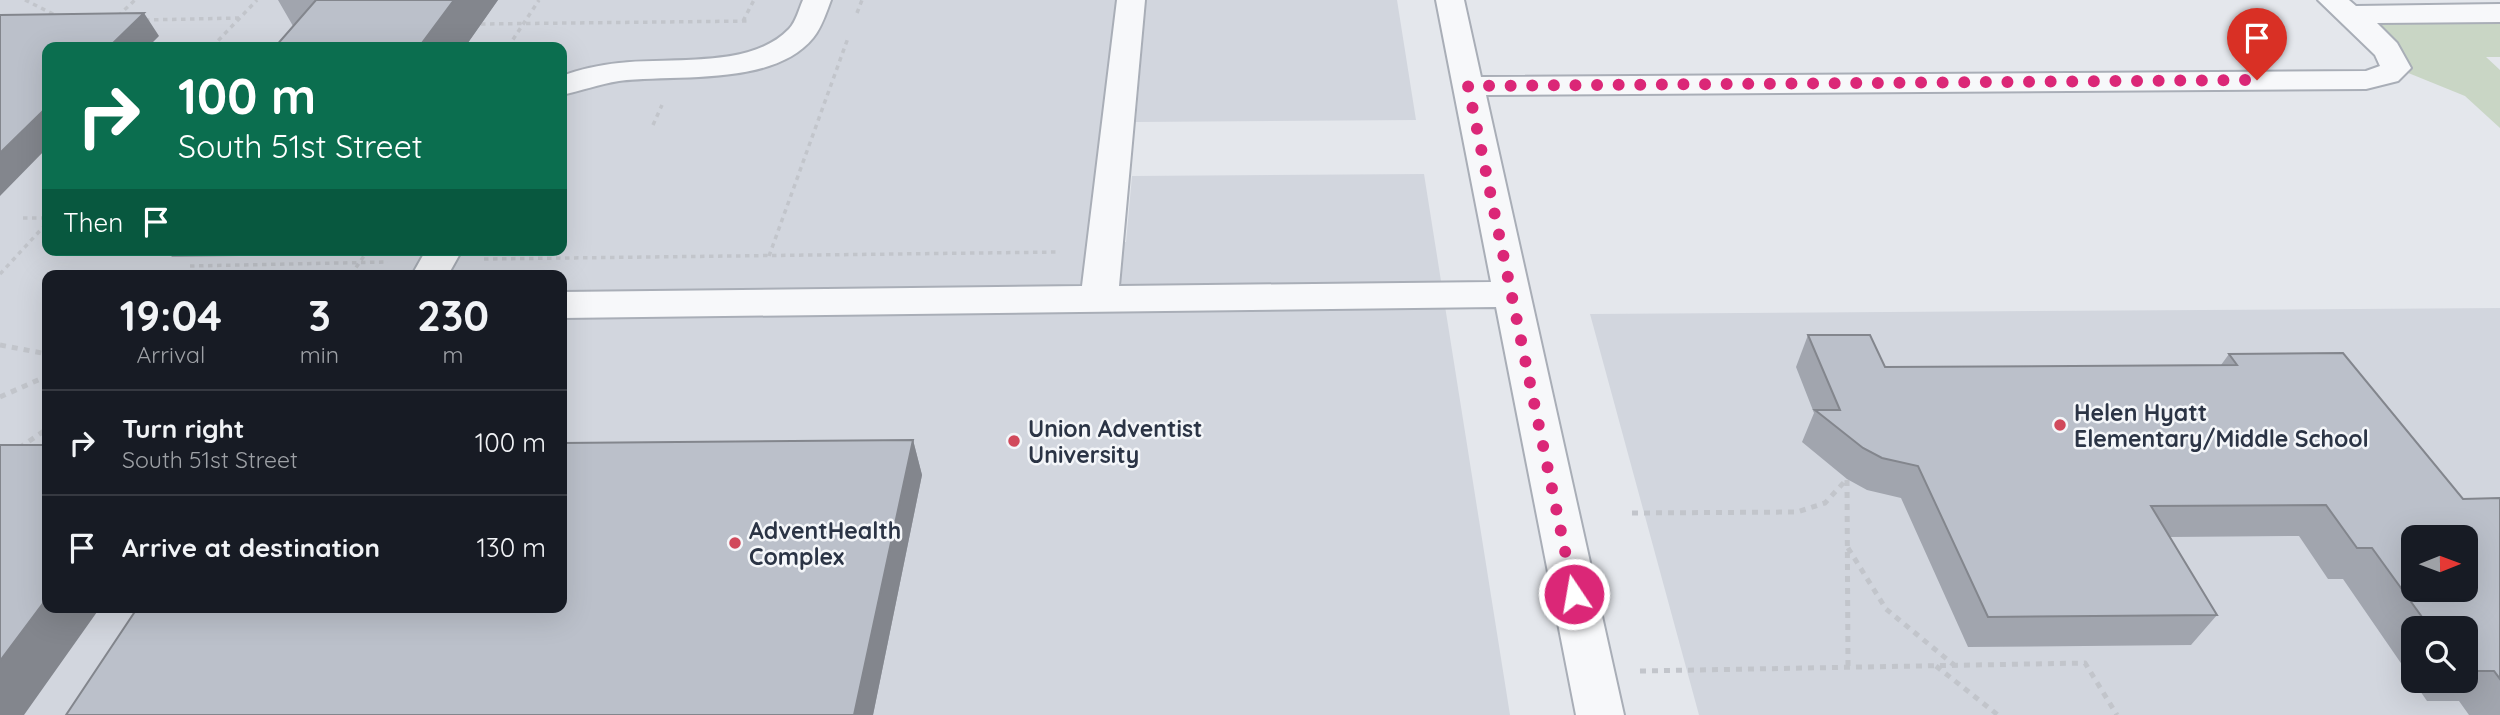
<!DOCTYPE html>
<html lang="en">
<head>
<meta charset="utf-8">
<style>
	body { margin:0; font-family:Quicksand,sans-serif; background:#242831; color:#f1f3f6; height:100vh; display:flex; flex-direction:column; font-size:26px; white-space:nowrap }
	* { box-sizing:border-box; margin:0 }
	p { font-size:23px; color:#9ea1a6 }
	.icon { flex:none; width:38px; height:38px; fill:none; stroke:currentColor; stroke-width:2; stroke-linecap:round; stroke-linejoin:round }
	.map { position:relative; flex:1; overflow:hidden }
	.panel { position:absolute; left:42px; top:270px; width:525px; height:343px; display:flex; flex-direction:column; background:#171b24; border-radius:14px; box-shadow:0 7px 28px #0002 }
	.panel>* { flex:none }
	.guide { position:absolute; left:42px; top:42px; width:525px; height:214px; border-radius:14px; box-shadow:0 7px 28px #0002; background:#0b6e4f; color:#fff; overflow:hidden }
	.needle { width:46px; rotate:89deg }
	.tools { position:absolute; left:2401px; top:525px; display:grid; gap:14px }
	.tools a { display:grid; place-items:center; width:77px; height:77px; border-radius:14px; background:#171b24; box-shadow:0 7px 28px #0002; font-size:35px }
	.pin { position:absolute; display:grid; place-items:center; width:60px; height:60px; color:#fff; margin:-72px -30px; border-radius:50% 50% 50% 0; rotate:-45deg; box-shadow:0 0 7px #0007 }
	.pin .icon { rotate:45deg }
	.me { position:absolute; width:77px; margin:-38px; rotate:348deg; stroke-linejoin:round; filter:drop-shadow(0 0 5px #0008) }
	.turn { display:flex; align-items:center; gap:24px; height:147px; padding:0 21px; font-size:32px }
	.turn .icon { width:91px; height:91px; stroke-width:2.5 }
	.turn b { display:block; font-size:49px; line-height:60px }
	.then { display:flex; align-items:center; height:66px; padding:0 21px; background:#0003; gap:14px; font-size:26px }
	.eta { display:flex; justify-content:space-evenly; align-items:center; height:119px; text-align:center }
	.eta b { font-size:42px; font-weight:700; line-height:49px }
	ul { padding:0; list-style:none }
	li { display:flex; align-items:center; gap:21px; height:105px; padding:0 21px; border-top:2px solid #363941 }
	li div { flex:1 }
	li b { display:block; font-size:26px }
	li em { font-style:normal }
	.map>svg:first-child { display:block }
	.built { fill:#d2d6de; fill-rule:evenodd }
	.green { fill:#c9d6c5 }
	.lines { fill:none; stroke-linecap:round; stroke-linejoin:round }
	.minor-casing { stroke:#a9aeb7; stroke-width:4 }
	.path-far1 { stroke:#c2c5cb; stroke-width:3.5; stroke-dasharray:4.5 4.5; stroke-linecap:butt }
	.path { stroke:#c2c5cb; stroke-width:5; stroke-dasharray:6 6; stroke-linecap:butt }
	.minor { fill:#f7f8fa; fill-rule:evenodd }
	.wall { fill:#a1a5ae; fill-rule:evenodd }
	.shaded-wall { fill:#83868d }
	.building { fill:#bbc0ca; stroke:#83868d; stroke-width:2; fill-rule:evenodd }
	.route { stroke:#db2777; stroke-width:12; stroke-dasharray:0 21.6 }
	.poi-dot { fill:#d1495b; stroke:#f4f6f9; stroke-width:2.5 }
	.labels { text-anchor:middle; dominant-baseline:central; stroke-width:5; stroke-linejoin:round; paint-order:stroke }
	.poi-label { font-size:23px; font-weight:bold; fill:#2b3445; stroke:#f4f6f9; text-anchor:start }
</style>
</head>
<body>
<div class="map">
<svg width="2500" height="715" viewBox="0 0 2500 715">
	<rect width="100%" height="100%" fill="#e4e7ec"/>
	<path class="built" d="M0 0H1120L1094 243 1126 242 1132 176 1424 174 1510 715H0ZM47 47H562V250H47ZM47 275H562V607H47Z
		M1146 0H1397L1416 120 1136 122Z
		M2500 308V715H1699L1590 314ZM2413 537H2466V590H2413ZM2413 628H2466V681H2413Z"/>
	<path class="green" d="M2500 13V57H2486L2500 70V128L2465 96 2396 68 2348 15Z"/>
	<g class="lines">
		<g class="minor-casing">
			<path id="minor" d="M803 0H831C826 13 822 27 813 38 773 87 675 74 619 81 599 84 581 91 562 95V76C581 69 599 65 619 63 670 57 751 69 789 29 796 22 799 9 803 0Z
				M1117 0H1145L1119 286 1491 282 1436 0H1464L1481 77 2366 71 2380 66 2375 55 2318 0H2349L2356 6 2500 4V22L2377 23 2397 43 2411 68 2398 81 2366 89 1486 95 1624 715H1576L1496 307 562 318V292L1082 286Z
				M426 250H462L448 275H412Z"/>
		</g>
		<path class="path-far1" d="M25 0 57 16
			M857 13 862 0
			M118 16 135 0
			M145 20 239 18
			M743 21 754 0
			M481 24 749 21
			M212 47 257 0
			M508 47 539 0
			M653 125 662 105
			M23 218H47
			M769 256 848 38
			M484 259 1060 252
			M190 266 388 262
			M0 274 47 223
			M351 275 368 250"/>
		<path class="path" d="M0 345 47 354
			M0 397 47 376
			M19 448 47 429
			M1847 480 1848 667
			M1632 513 1797 512 1825 503 1847 479
			M1848 548 1886 609 1954 665
			M1936 666 1998 715
			M1640 671 2085 663 2117 715"/>
		<use href="#minor" class="minor"/>
	</g>
	<path class="wall" d="M278 0H498L465 47 293 26Z
		M166 250H324L320 255 172 257Z
		M1808 335 1885 367 2221 365 2229 354 2463 499 2500 498V715H2469L2459 701H2427L2343 579H2328L2299 536 2170 537 2217 615 2191 645 1968 647 1901 498 1867 490 1847 479 1802 442 1814 413 1796 367ZM2413 628H2466V681H2413Z
		M913 440 922 475 873 715H66L135 612H97L47 607H562Z"/>
	<path class="shaded-wall" d="M454 0H498L465 47H419Z
		M144 13 159 36 148 47H109Z
		M47 107V148L0 196V153Z
		M317 250H324L320 255Z
		M913 440 922 475 873 715H854Z
		M47 598V607H92L97 612 24 715H0V661Z"/>
	<path class="building" d="M316 0H454L419 47H275Z
		M144 13 109 47H47V107L0 153V15Z
		M1808 335H1870L1885 367 2237 365 2229 354 2343 353 2463 499 2500 498V679L2494 671H2466V628H2430L2372 548H2357L2326 505 2151 506 2217 615 1988 617 1918 466 1882 458 1863 448 1815 410H1840ZM2413 537H2466V590H2413Z
		M913 440 854 715H66L138 607H562V443Z
		M0 445H47V598L0 661Z"/>
	<g class="lines">
		<path class="route" d="M1574 594 1468 86 2257 80"/>
	</g>
	<g class="poi-dot">
		<circle cx="2060" cy="425" r="7"/>
		<circle cx="1014" cy="441" r="7"/>
		<circle cx="735" cy="543" r="7"/>
	</g>
	<g class="labels">
		<g class="poi-label">
			<text x="2074" y="412">Helen Hyatt<tspan x="2074" dy="26">Elementary/Middle School</tspan></text>
			<text x="1028" y="428">Union Adventist<tspan x="1028" dy="26">University</tspan></text>
			<text x="749" y="530">AdventHealth<tspan x="749" dy="26">Complex</tspan></text>
		</g>
	</g>
</svg>
<div class="tools">
<a><svg class="needle" viewBox="-14 -14 28 28"><path d="M0-13l5 13h-10z" fill="#e53935"/><path d="M0 13l5-13h-10z" fill="#9ea1a6"/></svg></a>
<a><svg class="icon" aria-label="search" viewBox="0 0 24 24"><circle cx="10" cy="10" r="6"/><path d="M15 15l6 6"/></svg></a>
</div>
<div class="pin" style="left:2257px;top:80px;background:#d93025"><svg class="icon" aria-label="arrive" viewBox="0 0 24 24"><path d="M6 21V4h12l-3 4 3 4H6"/></svg></div>
<svg class="me" style="left:1574px;top:594px" viewBox="-20 -20 40 40"><circle r="17" fill="#db2777" stroke="#fff" stroke-width="3"/><path d="M0-11L8 9 0 5-8 9z" fill="#fff"/></svg>
<div class="guide">
<div class="turn"><svg class="icon" aria-label="right" viewBox="0 0 24 24"><path d="M7 20v-9h11M14 6l5 5-5 5"/></svg><div><b>100 m</b>South 51st Street</div></div>
<div class="then">Then<svg class="icon" aria-label="arrive" viewBox="0 0 24 24"><path d="M6 21V4h12l-3 4 3 4H6"/></svg></div>
</div>
<section class="panel">
<div class="eta">
<div><b>19:04</b><p>Arrival</p></div>
<div><b>3</b><p>min</p></div>
<div><b>230</b><p>m</p></div>
</div>
<ul>
<li><svg class="icon" aria-label="right" viewBox="0 0 24 24"><path d="M7 20v-9h11M14 6l5 5-5 5"/></svg><div><b>Turn right</b><p>South 51st Street</p></div><em>100 m</em></li>
<li><svg class="icon" aria-label="arrive" viewBox="0 0 24 24"><path d="M6 21V4h12l-3 4 3 4H6"/></svg><div><b>Arrive at destination</b></div><em>130 m</em></li>
</ul>
</section>
</div>
</body>
</html>
